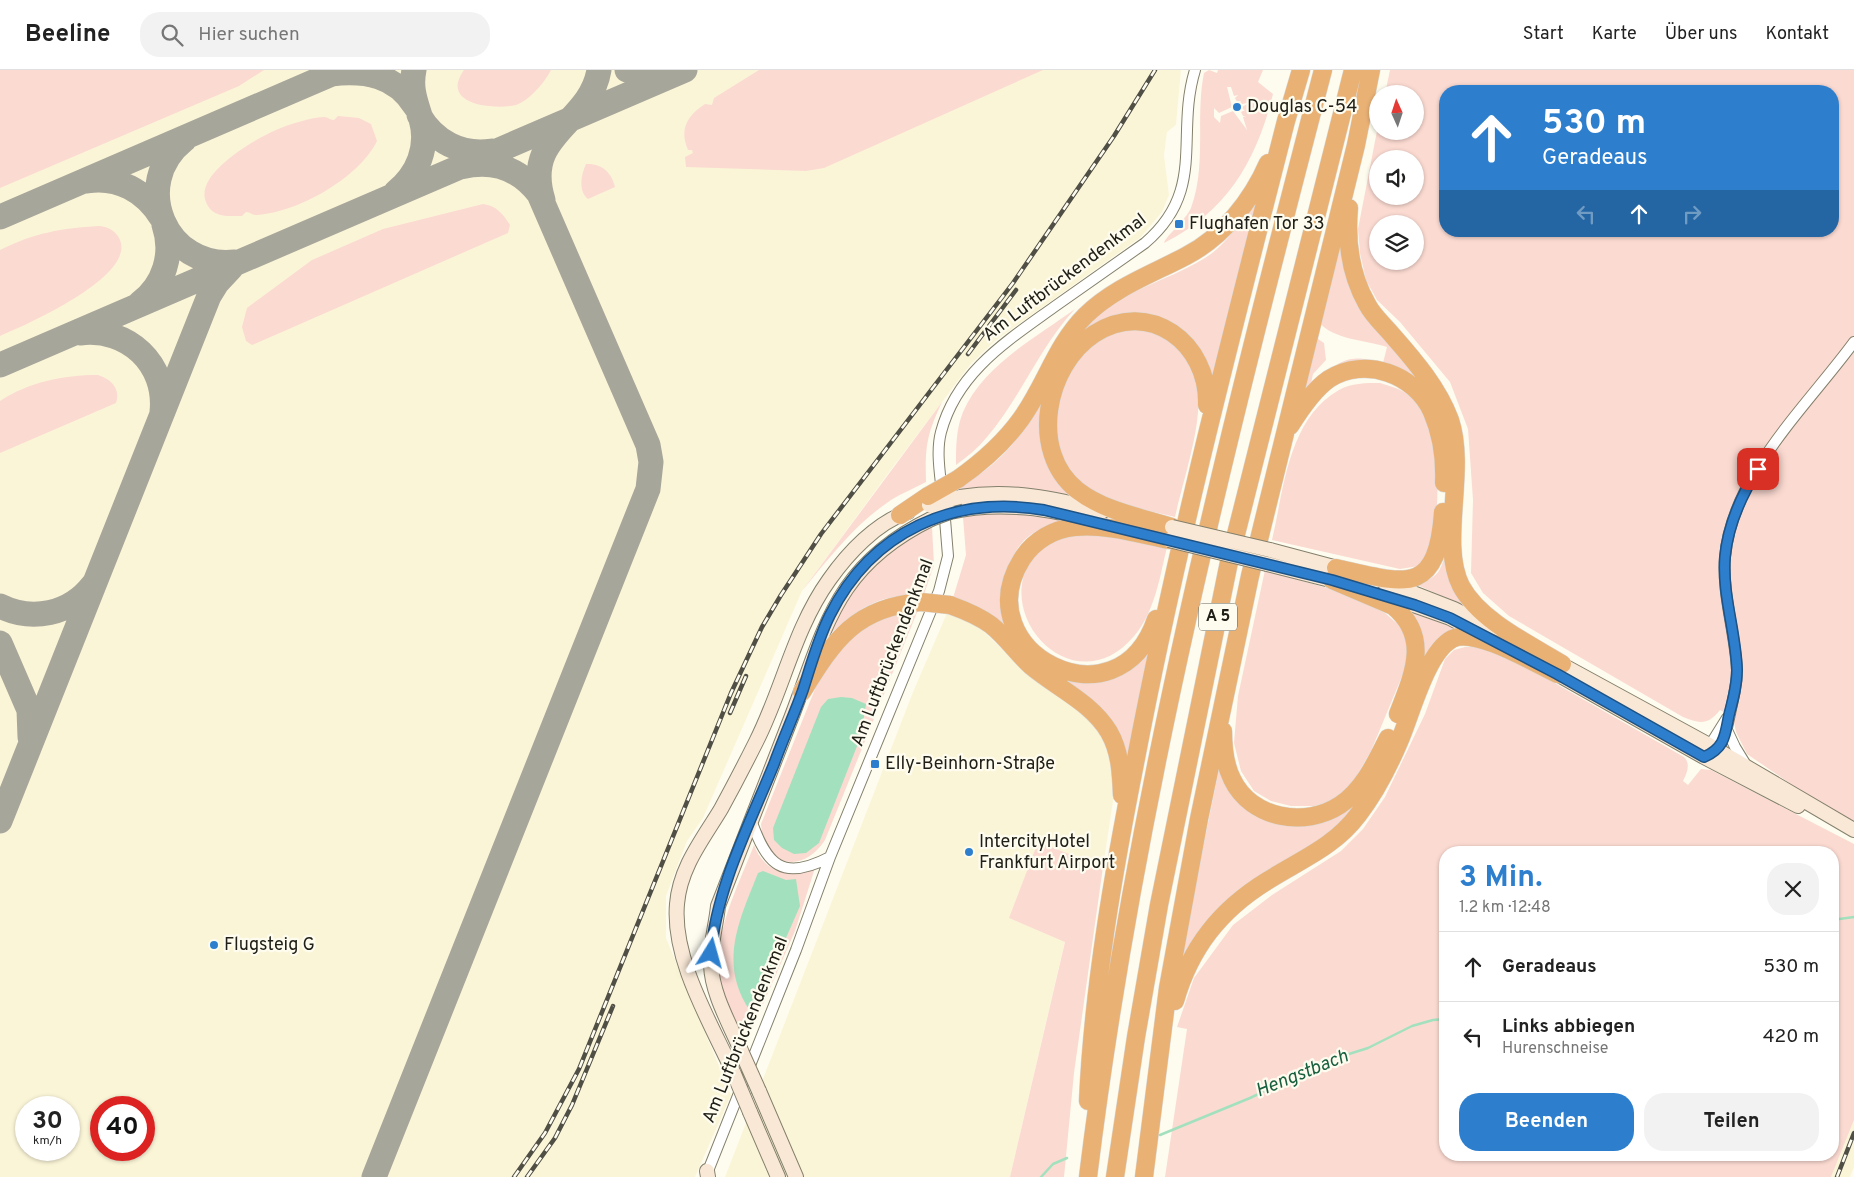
<!DOCTYPE html>
<html lang="de">
<head>
<meta charset="utf-8">
<style>
	body { margin:0; font-family:Overpass,sans-serif; background:#f2f2f2; color:#222; height:100vh; display:flex; flex-direction:column; font-size:19px; white-space:nowrap }
	* { box-sizing:border-box; margin:0 }
	p { font-size:16px; color:#767676 }
	.icon { flex:none; width:28px; height:28px; fill:none; stroke:currentColor; stroke-width:2; stroke-linecap:round; stroke-linejoin:round }
	.map { position:relative; flex:1; overflow:hidden }
	.side { position:absolute; left:1439px; top:776px; width:400px; height:315px; display:flex; flex-direction:column; background:#fff; border-radius:20px; box-shadow:0 1px 4px #0004 }
	.side>* { flex:none }
	.hud { position:absolute; left:1439px; top:15px; width:400px; height:152px; border-radius:20px; box-shadow:0 1px 4px #0004; background:#2d7fce; color:#fff; overflow:hidden }
	.needle { width:32px; rotate:357deg }
	.tools { position:absolute; left:1369px; top:15px; display:grid; gap:10px }
	.tools a { display:grid; place-items:center; width:55px; height:55px; border-radius:50%; background:#fff; box-shadow:0 1px 4px #0004; font-size:25px }
	.speed { position:absolute; left:15px; top:1026px; display:flex; gap:10px; font-size:25px; font-weight:700; text-align:center }
	.speed>* { display:grid; place-content:center; width:65px; height:65px; border-radius:50%; background:#fff; box-shadow:0 1px 4px #0004; line-height:1 }
	.speed small { font-size:12px; font-weight:400 }
	.speed .limit { border:8px solid #d22; background:#fff; color:#111 }
	.pin { position:absolute; display:grid; place-items:center; width:42px; height:42px; color:#fff; margin:-21px; border-radius:10px; box-shadow:0 2px 8px #0006 }
	.me { position:absolute; width:55px; margin:-28px; rotate:8deg; stroke-linejoin:round; filter:drop-shadow(0 0 4px #0008) }
	.turn { display:flex; align-items:center; gap:18px; height:105px; padding:0 20px; font-size:22px }
	.turn .icon { width:65px; height:65px; stroke-width:2.5 }
	.turn b { display:block; font-size:35px; line-height:42px }
	.lanes { display:flex; align-items:center; height:48px; padding:0 20px; background:#0003; justify-content:center; gap:25px; direction:ltr }
	.lanes .off { opacity:.35 }
	.round { display:grid; place-items:center; flex:none; width:52px; height:52px; border-radius:20px; background:#f2f2f2 }
	.summary { display:flex; align-items:center; justify-content:space-between; height:85px; padding:0 20px }
	h1 { font-size:30px; font-weight:700; line-height:38px; color:#2d7fce }
	.primary-button { display:flex; gap:10px; margin-top:auto; padding:10px 20px }
	.primary-button a { flex:1; height:58px; border-radius:20px; background:#2d7fce; color:#fff; font-size:20px; font-weight:700; line-height:58px; text-align:center }
	.primary-button a+a { background:#f2f2f2; color:#222 }
	ul { padding:0; list-style:none }
	li { display:flex; align-items:center; gap:15px; height:70px; padding:0 20px; border-top:1px solid #e0e0e0 }
	li div { flex:1 }
	li b { display:block; font-size:19px }
	li em { font-style:normal }
	header { display:flex; align-items:center; gap:30px; box-sizing:border-box; height:70px; padding:0 25px; background:#fff; border-bottom:1px solid #e0e0e0 }
	header strong { font-size:24px }
	nav { display:flex; gap:28px; margin-inline-start:auto; font-size:18px }
	.search { width:350px; height:45px; background:#f2f2f2; display:flex; align-items:center; gap:12px; box-sizing:border-box; padding:0 18px; border-radius:20px; color:#767676; font-size:19px }
	.map>svg:first-child { display:block }
	.built { fill:#fbf5d8; fill-rule:evenodd }
	.green { fill:#fbdad1; fill-rule:evenodd }
	.water { fill:#a3e1be }
	.lines { fill:none; stroke-linecap:round; stroke-linejoin:round }
	.stream { stroke:#a3e1be; stroke-width:2.5 }
	.taxiway { stroke:#a7a69a; stroke-width:25 }
	.street-casing { stroke:#84806c; stroke-width:12 }
	.secondary-casing { stroke:#84806c; stroke-width:16 }
	.highway-casing { stroke:#dbdbda; stroke-width:19 }
	.street { stroke:#fff; stroke-width:10 }
	.secondary { stroke:#f9e8d6; stroke-width:14 }
	.highway { stroke:#eab175; stroke-width:18 }
	.rail-casing { stroke:#504f46; stroke-width:4.5 }
	.rail { stroke:#fefcef; stroke-width:2.5; stroke-dasharray:8; stroke-linecap:butt }
	.secondary-bridge-casing { stroke:#84806c; stroke-width:16; stroke-linecap:butt }
	.highway-bridge-casing { stroke:#dbdbda; stroke-width:19; stroke-linecap:butt }
	.secondary-bridge { stroke:#f9e8d6; stroke-width:14 }
	.highway-bridge { stroke:#eab175; stroke-width:18 }
	.route-casing { stroke:#1d5386; stroke-width:12 }
	.route { stroke:#2d7fce; stroke-width:9 }
	.poi-dot { fill:#2d7fce; stroke:#fefcef; stroke-width:2 }
	.labels { text-anchor:middle; dominant-baseline:central; stroke-width:4.5; stroke-linejoin:round; paint-order:stroke }
	.shield { fill:#fefcef; stroke:#636258; stroke-width:1 }
	.shield-label { font-size:16px; font-weight:bold; fill:#212018 }
	.poi-label { font-size:18px; fill:#212018; stroke:#fefcef; text-anchor:start }
	.street-label { font-size:18px; fill:#212018; stroke:#fefcef }
	.water-label { font-size:19px; font-style:italic; fill:#175f3f; stroke:#fefcef }
</style>
</head>
<body>
<header>
<strong>Beeline</strong>
<div class="search"><svg class="icon" aria-label="search" viewBox="0 0 24 24"><circle cx="10" cy="10" r="6"/><path d="M15 15l6 6"/></svg>Hier suchen</div>
<nav><a>Start</a><a>Karte</a><a>Über uns</a><a>Kontakt</a></nav>
</header>
<div class="map">
<svg width="1854" height="1107" viewBox="0 0 1854 1107">
	<rect width="100%" height="100%" fill="#fefcef"/>
	<path class="built" d="M0 0H1181L1176 55 1167 62 1164 85 1169 125 1162 142 1141 167 995 271 970 295 890 401 802 521 703 748 687 771 666 826V868L731 1025 695 1107H0ZM26 1038H69V1080H26ZM101 1038H144V1080H101Z
		M947 543 968 551 982 560 1011 588 1077 636 1101 665 1113 693 1115 718 1103 797 1038 772 1010 848 1065 871 1010 1107H725L913 622Z
		M1854 1050V1097L1850 1107H1831Z"/>
	<path class="green" d="M0 0H264L239 16 0 118Z
		M464 0H551C545 12 529 31 516 35 494 40 439 35 464 0Z
		M759 0H1043L824 98 806 101 686 97 685 87 693 83 692 80H688C679 59 687 46 705 34L712 35 714 28Z
		M1209 0 1217 3 1218 0H1263L1258 12 1273 24C1256 92 1227 141 1164 173 1165 167 1185 151 1191 138 1207 94 1195 48 1204 3ZM1227 17H1231L1234 26 1238 25 1235 28 1237 32 1241 31 1238 35 1251 32 1240 38 1245 40 1241 42 1243 46H1246L1243 47 1247 60 1233 41 1221 46 1220 53 1214 47V38L1219 43 1232 37Z
		M1390 0H1854V751L1820 734 1747 684 1736 662 1733 647 1720 640C1708 655 1700 654 1683 647L1509 546 1483 523 1471 503 1473 430 1468 359 1450 312 1400 252 1377 230 1366 210 1360 183 1358 159 1377 61H1415V24H1385ZM1445 21H1832V161H1445ZM1378 89H1415V126H1378ZM1378 154H1415V191H1378Z
		M338 46 359 48 371 54 377 71C359 108 297 143 256 145 251 145 251 142 246 142L242 146C228 146 212 148 206 132 194 104 255 69 276 60 290 54 309 48 324 47 329 47 329 50 334 50Z
		M586 94C602 93 612 103 615 117L588 129C578 121 581 105 586 94Z
		M1256 132 1260 134 1211 316 1172 256 1091 260 1043 361 1080 428C1036 422 1005 414 959 421V418C983 403 1005 387 1021 363 1044 327 1060 280 1092 250 1126 218 1173 210 1211 184 1228 171 1243 149 1256 132Z
		M483 134C497 136 503 144 510 155L508 163 252 275 246 271 242 257 247 238 312 190 383 159Z
		M99 156C109 157 116 161 120 170 135 207 26 255 0 266V180C34 163 62 158 99 156Z
		M1340 164 1343 187 1354 228 1364 244 1433 321 1413 310 1324 303C1348 286 1355 286 1383 293L1387 277C1367 270 1333 270 1319 252Z
		M1075 239C1039 278 1021 327 987 367 978 378 967 387 956 395 956 377 956 359 963 342 983 296 1035 268 1075 239Z
		M1130 259C1137 260 1143 259 1150 261 1178 266 1196 300 1198 327 1201 358 1182 415 1175 447 1143 439 1103 434 1079 411 1039 373 1056 305 1095 273 1105 265 1118 262 1130 259Z
		M1315 267 1324 273 1326 290 1313 304 1310 318 1299 331Z
		M98 305C111 309 121 319 116 333L0 383V331C29 312 63 305 98 305Z
		M1380 313C1397 318 1414 323 1423 341 1442 375 1444 466 1419 496L1400 499 1272 470C1284 419 1288 349 1339 320 1350 313 1367 313 1380 313Z
		M942 332C927 364 925 376 926 412 915 418 902 423 891 430 855 454 829 488 802 521Z
		M1012 441 1067 449 1066 452C1010 459 1001 503 1007 551L1003 555 987 541 953 528 966 485 963 447Z
		M932 457 934 495 924 524C878 525 861 536 828 566 855 514 875 481 932 457Z
		M1091 461 1167 477C1160 506 1155 541 1135 565 1069 645 972 524 1051 471 1061 464 1080 464 1091 461Z
		M1447 477 1473 540 1415 514C1440 508 1441 500 1447 477Z
		M1265 500 1344 523 1385 543 1401 557 1405 566 1407 582 1405 599 1371 681 1352 714 1331 731 1314 736H1291L1271 731 1254 721 1241 701 1234 673 1238 626Z
		M918 540 825 770C802 805 765 797 761 754L821 604 838 578 859 561 886 546Z
		M1407 540 1462 561 1416 615C1419 586 1427 564 1407 540Z
		M1156 561 1125 695 1058 606 1101 610Z
		M1465 577H1479L1532 600 1684 687C1691 694 1687 703 1683 711L1688 715 1701 699 1711 700 1854 774V1050L1831 1107H1165L1187 959 1177 957 1194 908 1233 855 1272 825 1341 781 1363 759 1385 727 1425 644 1445 589 1454 580ZM1445 782H1832V1085H1445Z
		M1219 699C1236 731 1246 750 1284 755 1293 756 1306 757 1315 754 1329 750 1342 735 1357 734L1342 753 1315 774 1279 794 1176 910Z
		M1038 772 1103 797 1074 1003 1064 1107H1010L1065 872 1009 848Z
		M754 775C764 802 789 810 815 798L795 861 746 973C739 957 730 940 724 924 706 875 737 820 754 775Z"/>
	<path class="water" d="M841 627 852 628 866 634 861 666 819 773 806 783 794 784 782 778 774 770 773 758 821 637 828 629Z
		M763 801 786 810 796 809 800 836 754 941H750C718 893 739 851 758 803Z"/>
	<g class="lines">
		<path class="stream" d="M1832 850 1854 847
			M1160 1065 1250 1028 1333 989 1368 978 1412 956 1433 950 1445 949
			M1041 1107 1053 1094 1067 1088"/>
		<path class="taxiway" d="M627 0 647 6 669 5
			M331 4C365 0 396 5 415 36
			M419 45C434 71 461 86 492 81
			M184 70C129 114 166 200 235 192
			M87 111C118 106 145 121 161 147
			M396 122C418 104 429 77 421 49 416 32 410 19 414 0
			M543 130C522 63 590 55 599 0
			M0 147 341 0
			M140 233C164 215 174 184 164 155
			M80 263C128 257 167 294 162 342
			M0 295 685 0
			M0 536C32 552 70 544 92 516
			M0 573 29 640 30 667
			M0 751 209 226 217 213 231 198
			M374 1107 648 419 651 392 648 375 539 124C519 98 492 89 461 97"/>
		<g class="street-casing">
			<path id="street" d="M942 423C940 403 936 381 941 362 957 302 1007 271 1054 237 1084 216 1114 195 1145 173 1207 120 1175 66 1195 0
				M1727 660 1735 677 1746 695
				M1707 680 1727 648
				M1712 684C1726 673 1726 661 1730 644 1733 629 1737 615 1737 600 1735 562 1722 525 1725 487 1732 405 1808 335 1854 272
				M751 750C767 795 782 812 830 787
				M706 1106 796 880 830 787 939 521 948 486 944 437"/>
		</g>
		<g class="secondary-casing">
			<path id="secondary" d="M960 427C1010 419 1054 428 1103 441
				M950 442C1001 430 1051 439 1100 452
				M1270 480 1345 500
				M1267 494 1342 513
				M1385 512 1454 539 1498 561
				M1382 524 1450 548 1484 566
				M1555 591 1709 675 1854 760
				M1550 600 1704 687 1798 736
				M742 983C731 956 712 925 711 895 710 875 716 856 718 836 741 776 765 716 788 656 825 563 831 498 931 449
				M734 1004C711 953 672 890 677 834 680 797 703 769 721 739 733 717 745 694 756 672 783 619 794 559 829 510 848 483 876 453 908 442
				M759 1021 796 1107
				M750 1042 778 1107
				M707 1101 708 1107"/>
		</g>
		<g class="highway-casing">
			<path id="highway" d="M1349 138C1346 171 1350 204 1367 234 1373 246 1384 255 1393 266 1415 291 1438 318 1450 350 1467 401 1439 473 1461 516 1479 550 1529 574 1562 594
				M1290 356C1300 340 1313 320 1329 309 1365 286 1415 304 1432 342 1442 365 1445 389 1444 413
				M958 409C982 392 1003 374 1021 349 1045 316 1056 275 1085 246 1113 218 1152 204 1186 186 1223 167 1252 130 1268 93
				M900 445 928 426
				M1172 457C1140 447 1104 441 1077 420 1029 382 1045 296 1094 264 1149 228 1209 273 1207 335
				M1336 498C1404 513 1437 528 1443 442
				M1332 510 1393 536C1431 567 1413 605 1398 644
				M950 535C964 540 979 546 991 555 1006 567 1017 583 1031 596 1057 618 1091 632 1109 662 1120 681 1121 702 1122 725
				M1156 549C1118 662 964 581 1022 489 1034 470 1054 459 1075 457 1106 454 1139 464 1169 470
				M802 622C834 570 856 537 921 532
				M1223 661C1223 677 1225 695 1232 709 1251 749 1305 758 1340 735 1363 720 1376 692 1388 668
				M1175 931C1190 878 1220 840 1267 811 1300 790 1334 777 1358 745 1375 723 1388 698 1399 672 1411 645 1426 583 1452 569 1474 557 1534 593 1557 604
				M1088 1031C1093 918 1114 799 1136 688 1177 473 1232 263 1286 51L1301 0
				M1088 1107C1134 732 1228 365 1323 0
				M1115 1107 1136 967 1159 835 1229 492 1353 0
				M1144 1107 1168 918 1199 749 1250 506 1356 75 1371 0"/>
		</g>
		<use href="#street" class="street"/>
		<use href="#secondary" class="secondary"/>
		<use href="#highway" class="highway"/>
		<g class="rail-casing">
			<path id="rail" d="M968 284 1016 220
				M730 643 746 606
				M514 1107 545 1063 579 999 731 623 762 557 781 525 821 464 1013 213 1114 66 1155 0
				M527 1107 555 1068 572 1035 613 936
				M1837 1107 1854 1063"/>
		</g>
		<use href="#rail" class="rail"/>
		<g class="secondary-bridge-casing">
			<path id="secondary-bridge" d="M929 435 960 427
				M931 449 950 442
				M1172 457 1270 480
				M1169 470 1267 494
				M742 983 759 1021
				M734 1004 750 1042"/>
		</g>
		<g class="highway-bridge-casing">
			<path id="highway-bridge" d="M928 426 958 409
				M921 532 950 535"/>
		</g>
		<use href="#secondary-bridge" class="secondary-bridge"/>
		<use href="#highway-bridge" class="highway-bridge"/>
	</g>
	<g class="lines">
		<g class="route-casing">
			<path id="route" d="M711 883C716 819 750 753 774 694 783 669 794 645 803 620 811 595 818 569 830 545 872 461 953 425 1044 440L1332 510 1415 535 1450 548 1557 604 1704 687C1725 678 1725 665 1729 645 1733 630 1737 616 1737 600 1736 562 1722 525 1725 487 1728 454 1741 426 1758 399"/>
		</g>
		<use href="#route" class="route"/>
	</g>
	<g class="poi-dot">
		<circle cx="1237" cy="37" r="5"/>
		<rect x="1174" y="149" width="10" height="10" rx="2.5"/>
		<rect x="870" y="689" width="10" height="10" rx="2.5"/>
		<circle cx="969" cy="782" r="5"/>
		<circle cx="214" cy="875" r="5"/>
	</g>
	<g class="labels">
		<rect class="shield" x="1199" y="533.5" width="38" height="27" rx="4"/>
		<g class="shield-label">
			<text x="1218" y="547">A 5</text>
		</g>
		<g class="poi-label">
			<text x="1247" y="37">Douglas C-54</text>
			<text x="1189" y="154">Flughafen Tor 33</text>
			<text x="885" y="694">Elly-Beinhorn-Straße</text>
			<text x="979" y="772">IntercityHotel<tspan x="979" dy="21">Frankfurt Airport</tspan></text>
			<text x="224" y="875">Flugsteig G</text>
		</g>
		<g class="street-label">
			<text transform="translate(1065 208) rotate(-37)">Am Luftbrückendenkmal</text>
			<text transform="translate(893 583) rotate(-69)">Am Luftbrückendenkmal</text>
			<text transform="translate(746 960) rotate(-68)">Am Luftbrückendenkmal</text>
		</g>
		<g class="water-label">
			<text transform="translate(1302 1004) rotate(-22)">Hengstbach</text>
		</g>
	</g>
</svg>
<div class="tools">
<a><svg class="needle" viewBox="-14 -14 28 28"><path d="M0-13l5 13h-10z" fill="#e53935"/><path d="M0 13l5-13h-10z" fill="#767676"/></svg></a>
<a><svg class="icon" aria-label="sound" viewBox="0 0 24 24"><path d="M4 9h4l5-4v14l-5-4H4zM17 9q2 3 0 6"/></svg></a>
<a><svg class="icon" aria-label="layers" viewBox="0 0 24 24"><path d="M12 4l9 5-9 5-9-5zM3 14l9 5 9-5"/></svg></a>
</div>
<div class="speed"><div>30<small>km/h</small></div><div class="limit">40</div></div>
<div class="pin" style="left:1758px;top:399px;background:#d93025"><svg class="icon" aria-label="arrive" viewBox="0 0 24 24"><path d="M6 21V4h12l-3 4 3 4H6"/></svg></div>
<svg class="me" style="left:711px;top:883px" viewBox="-20 -20 40 40"><path d="M0-17L14 15 0 8-14 15z" fill="#2d7fce" stroke="#fff" stroke-width="4"/></svg>
<div class="hud">
<div class="turn"><svg class="icon" aria-label="ahead" viewBox="0 0 24 24"><path d="M12 20V5M6 11l6-6 6 6"/></svg><div><b>530 m</b>Geradeaus</div></div>
<div class="lanes"><svg class="icon off" aria-label="left" viewBox="0 0 24 24"><path d="M17 20v-9H6M10 6l-5 5 5 5"/></svg><svg class="icon" aria-label="ahead" viewBox="0 0 24 24"><path d="M12 20V5M6 11l6-6 6 6"/></svg><svg class="icon off" aria-label="right" viewBox="0 0 24 24"><path d="M7 20v-9h11M14 6l5 5-5 5"/></svg></div>
</div>
<section class="side">
<div class="summary"><div><h1>3 Min.</h1><p>1.2 km · 12:48</p></div><a class="round"><svg class="icon" aria-label="close" viewBox="0 0 24 24"><path d="M6 6l12 12M18 6L6 18"/></svg></a></div>
<ul>
<li><svg class="icon" aria-label="ahead" viewBox="0 0 24 24"><path d="M12 20V5M6 11l6-6 6 6"/></svg><div><b>Geradeaus</b></div><em>530 m</em></li>
<li><svg class="icon" aria-label="left" viewBox="0 0 24 24"><path d="M17 20v-9H6M10 6l-5 5 5 5"/></svg><div><b>Links abbiegen</b><p>Hurenschneise</p></div><em>420 m</em></li>
</ul>
<div class="primary-button"><a>Beenden</a><a>Teilen</a></div>
</section>
</div>
</body>
</html>
